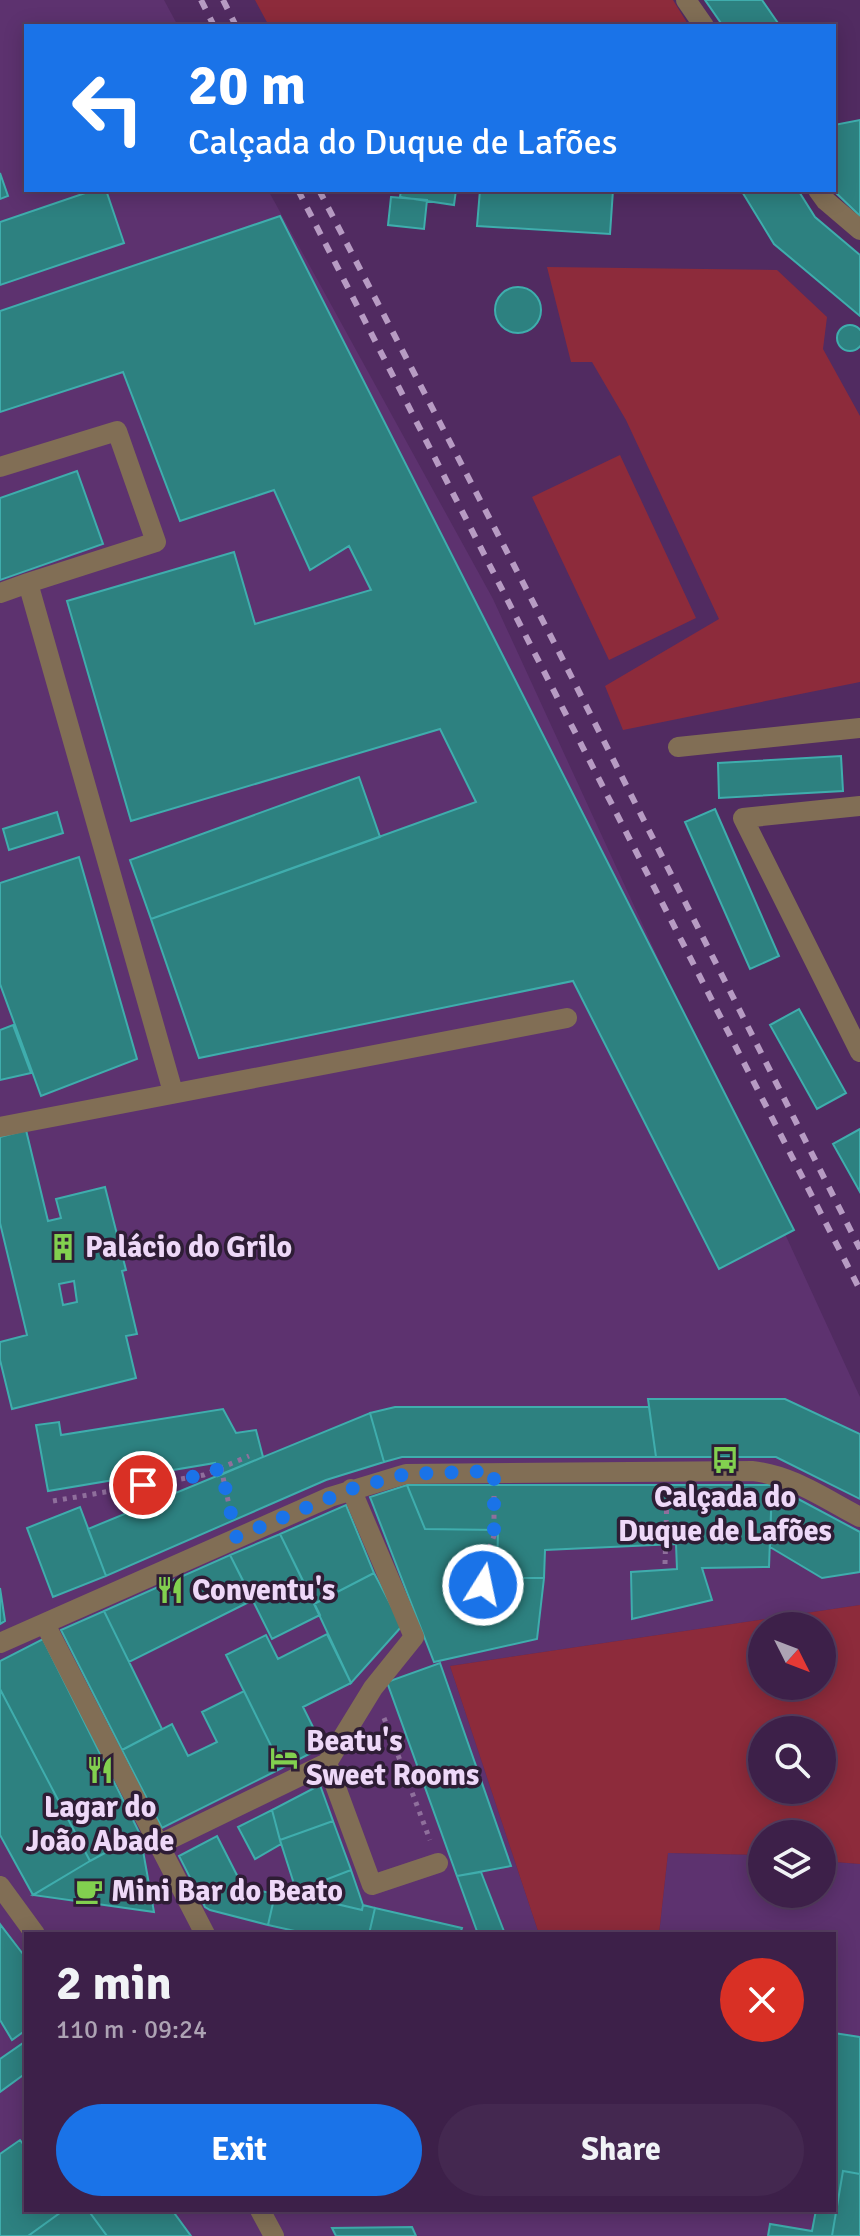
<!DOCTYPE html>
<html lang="en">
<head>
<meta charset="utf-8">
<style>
	body { margin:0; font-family:Signika,sans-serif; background:#442850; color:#f1f3f6; height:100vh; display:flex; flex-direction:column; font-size:30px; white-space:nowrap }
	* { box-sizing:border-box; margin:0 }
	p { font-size:26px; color:#ada3b4 }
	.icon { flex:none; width:44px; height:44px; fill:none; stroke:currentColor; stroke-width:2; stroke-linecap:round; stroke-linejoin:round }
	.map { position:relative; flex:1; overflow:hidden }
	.panel { position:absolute; left:24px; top:1932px; width:812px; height:280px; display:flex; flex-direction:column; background:#3d2049; border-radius:0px; box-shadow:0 4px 20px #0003,0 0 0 2px #563e61 }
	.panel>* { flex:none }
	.top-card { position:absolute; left:24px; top:24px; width:812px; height:168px; border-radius:0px; box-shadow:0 4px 20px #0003,0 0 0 2px #563e61; background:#1a73e8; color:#fff; overflow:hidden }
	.needle { width:52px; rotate:132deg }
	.controls { position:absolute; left:748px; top:1612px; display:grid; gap:16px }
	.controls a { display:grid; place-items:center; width:88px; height:88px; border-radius:50%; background:#3d2049; box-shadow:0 4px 20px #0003,0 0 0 2px #563e61; font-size:40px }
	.pin { position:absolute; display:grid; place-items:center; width:68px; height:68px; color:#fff; margin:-34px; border:4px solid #fff; border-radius:50%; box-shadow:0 2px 8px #0007 }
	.me { position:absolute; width:88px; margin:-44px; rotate:10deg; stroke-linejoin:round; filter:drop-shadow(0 0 6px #0008) }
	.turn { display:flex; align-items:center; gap:28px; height:168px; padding:0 32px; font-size:36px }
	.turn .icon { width:104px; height:104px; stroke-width:2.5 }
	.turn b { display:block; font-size:56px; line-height:68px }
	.round { display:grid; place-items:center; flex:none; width:84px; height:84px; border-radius:42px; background:#442850 }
	.summary { display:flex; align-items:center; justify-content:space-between; height:136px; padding:0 32px }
	h1 { font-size:48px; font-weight:800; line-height:60px }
	.button { display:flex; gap:16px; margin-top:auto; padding:16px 32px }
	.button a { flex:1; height:92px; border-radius:48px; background:#1a73e8; color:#fff; font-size:32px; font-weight:800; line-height:92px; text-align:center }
	.button a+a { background:#442850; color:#f1f3f6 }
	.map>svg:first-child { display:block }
	.built { fill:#5d326f }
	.green { fill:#8d2b3b; fill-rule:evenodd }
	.building { fill:#2d8180; stroke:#3fadad; stroke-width:2; fill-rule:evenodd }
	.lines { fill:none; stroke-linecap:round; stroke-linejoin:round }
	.path { stroke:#8f6f9c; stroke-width:5; stroke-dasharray:4 6; stroke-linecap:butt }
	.lane { stroke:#816e55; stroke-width:20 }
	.street { stroke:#816e55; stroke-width:20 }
	.rail { stroke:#b79bc3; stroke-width:6; stroke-dasharray:10 10; stroke-linecap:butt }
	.route { stroke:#1a73e8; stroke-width:14; stroke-dasharray:0 25.2 }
	.labels { text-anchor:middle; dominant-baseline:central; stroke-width:7; stroke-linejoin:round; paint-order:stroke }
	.poi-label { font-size:30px; font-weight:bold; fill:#eed8f8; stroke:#2e1d35; text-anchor:start }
</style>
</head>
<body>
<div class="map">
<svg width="860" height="2236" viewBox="0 0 860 2236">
	<rect width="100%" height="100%" fill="#512b61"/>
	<path class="built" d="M0 0H164L178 26H26V190H268L493 599 860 1397V1605L450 1666 539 1934H26V2210H834V1934H659L668 1853 762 1855V1894H822V1861L860 1864V2236H0Z"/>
	<path class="green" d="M255 0H673L689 26H269Z
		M547 267 777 270 827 317 823 349 860 416V682L623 730 605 686 719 619 626 420 592 362H571Z
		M620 455 696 618 609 660 532 497Z
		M860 1605V1864L822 1861V1834H762V1855L668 1853 659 1934H539L450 1666ZM762 1626H822V1686H762ZM822 1730V1790H762V1730Z"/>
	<path class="building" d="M705 0H762L780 26H723Z
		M860 120V216L833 190 834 125Z
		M0 173 8 196 0 199Z
		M94 190H106L124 243 0 285V222Z
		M401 190H456L454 205 400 197Z
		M480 190H613L610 234 477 226Z
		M741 190H798L815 217 860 255V316L774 244Z
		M391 197 427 200 424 229 388 225Z
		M280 216 794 1230 719 1269 573 981 199 1058 151 919 476 802 440 729 131 821 67 601 234 552 255 624 371 590 349 546 310 570 274 490 180 521 123 372 0 412V311Z
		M495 310a23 23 0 1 1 46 0a23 23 0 1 1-46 0Z
		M837 338a13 13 0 1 1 26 0a13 13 0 1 1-26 0Z
		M77 471 103 544 0 580V498Z
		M841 756 843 791 719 798 718 763Z
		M359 777 380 837 151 919 130 860Z
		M715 809 779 956 750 969 685 822Z
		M57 812 63 833 9 850 3 829Z
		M79 857 137 1059 41 1096 0 984V883Z
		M799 1009 846 1093 817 1109 770 1025Z
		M13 1025 31 1073 0 1080V1030Z
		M860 1129V1192L833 1144Z
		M26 1130 48 1221 61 1218 56 1199 105 1187 126 1270 122 1271 137 1334 126 1336 136 1378 12 1409 0 1360V1342L27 1335 0 1223V1137ZM74 1281 77 1302 63 1305 59 1284Z
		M648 1399H785L860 1434V1499L776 1457H656Z
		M395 1407H649L656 1457H402L384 1462 370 1413Z
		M223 1409 236 1433 256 1430 263 1457 218 1476 215 1463 48 1491 36 1425 59 1422 61 1435Z
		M370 1413 384 1462 326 1480 106 1576 88 1529Z
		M407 1485H772L769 1567 702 1568 712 1600 632 1619 631 1572 677 1569 676 1544 545 1550 544 1578H497L498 1530 425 1529Z
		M407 1485 425 1529 498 1530 497 1578H544L537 1639 434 1662 370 1497Z
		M772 1485 860 1532V1572L822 1578 770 1547Z
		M346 1505 374 1573 314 1604 280 1534Z
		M80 1507 106 1576 53 1597 27 1528Z
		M280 1534 320 1615 272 1639 230 1555Z
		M230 1555 253 1600 129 1662 104 1611Z
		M374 1573 402 1626 351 1683 314 1604Z
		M0 1588 5 1621 0 1624Z
		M104 1611 162 1729 122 1750 61 1630Z
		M327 1634 351 1683 303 1707 323 1747 282 1768 226 1655 266 1635 278 1659Z
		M43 1639 140 1834 90 1861 0 1689V1661Z
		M440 1663 511 1866 457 1876 387 1682Z
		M0 1689 90 1861 33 1895 0 1835Z
		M244 1691 282 1768 162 1828 122 1750 172 1724 188 1756 217 1742 202 1712Z
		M320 1785 333 1821 280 1840 272 1810Z
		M272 1810 281 1844 255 1859 238 1827Z
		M333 1821 351 1870 307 1887H295L280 1840Z
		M140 1834 154 1912 33 1895 90 1861Z
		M217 1836 243 1887 275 1894 268 1925 210 1910 205 1907 179 1856Z
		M351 1870 363 1905 362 1910 299 1895 295 1887H307Z
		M481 1872 505 1934H478L457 1876Z
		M276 1890 362 1910 363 1905 375 1908 369 1934H308L268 1925Z
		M375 1908 462 1928 460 1934H369Z
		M0 1924 26 1958V2030L12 2040 0 2020Z
		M834 2033 860 2037V2174L843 2171 832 2236H768L770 2224 812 2231 816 2210H834Z
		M26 2041V2073L0 2092V2059Z
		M20 2140 26 2148V2210H64L28 2236H0V2154Z
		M843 2171 860 2174V2236H832Z
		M64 2210H88L107 2236H28Z
		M88 2210H172L191 2236H107Z
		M412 2227 416 2236H336L332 2228Z"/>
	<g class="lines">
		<path class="path" d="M221 1468 231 1514
			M53 1501 204 1475 249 1456
			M665 1564 667 1496
			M483 1607 484 1562 494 1536V1496
			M384 1718 430 1840"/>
		<path class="lane" d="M0 467 117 431 156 542 28 583 173 1092
			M0 593 28 583
			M678 747 860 728
			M860 806 743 818 860 1052
			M0 1127 567 1018"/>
		<path class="street" d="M686 0 704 26
			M818 190 826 201 860 230
			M45 1624 205 1934
			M0 1643 330 1497 406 1474 752 1471C792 1475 825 1499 860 1517
			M327 1763 373 1688 414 1637 351 1489
			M327 1763 372 1885 438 1863
			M158 1845 327 1763
			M0 1886 35 1934
			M260 2210 274 2236"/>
		<path class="rail" d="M201 0 214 26
			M223 0 236 26
			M298 190 860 1290
			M319 190 560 654 860 1249"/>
	</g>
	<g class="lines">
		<path class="route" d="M143 1485 204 1475 221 1468 236 1537 351 1489 406 1474 494 1471V1536L484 1562 483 1585"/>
	</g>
	<defs>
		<g id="building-bare" transform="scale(2.16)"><path d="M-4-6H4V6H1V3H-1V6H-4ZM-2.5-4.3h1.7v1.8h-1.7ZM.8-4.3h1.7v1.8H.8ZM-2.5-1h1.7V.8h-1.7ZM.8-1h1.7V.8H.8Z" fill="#82d04f" stroke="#2e1d35" stroke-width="2.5" paint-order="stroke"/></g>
		<g id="bus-bare" transform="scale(2.16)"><path d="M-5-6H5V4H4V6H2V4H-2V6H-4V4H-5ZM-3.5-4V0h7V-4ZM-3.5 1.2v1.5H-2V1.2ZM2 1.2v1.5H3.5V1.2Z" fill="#82d04f" stroke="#2e1d35" stroke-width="2.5" paint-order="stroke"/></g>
		<g id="restaurant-bare" transform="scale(2.16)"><path d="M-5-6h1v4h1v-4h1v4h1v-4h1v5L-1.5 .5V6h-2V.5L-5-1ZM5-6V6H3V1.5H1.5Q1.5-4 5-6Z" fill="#82d04f" stroke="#2e1d35" stroke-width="2.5" paint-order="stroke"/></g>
		<g id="hotel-bare" transform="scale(2.16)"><path d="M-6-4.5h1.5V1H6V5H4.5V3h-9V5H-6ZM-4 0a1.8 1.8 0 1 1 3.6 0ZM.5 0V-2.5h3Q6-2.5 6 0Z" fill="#82d04f" stroke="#2e1d35" stroke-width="2.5" paint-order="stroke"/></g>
		<g id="cafe-bare" transform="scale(2.16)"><path d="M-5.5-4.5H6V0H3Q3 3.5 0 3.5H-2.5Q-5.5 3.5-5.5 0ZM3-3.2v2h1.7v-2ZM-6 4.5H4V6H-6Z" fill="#82d04f" stroke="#2e1d35" stroke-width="2.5" paint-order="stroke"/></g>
	</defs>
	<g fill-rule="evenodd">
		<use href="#building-bare" x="63" y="1247"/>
		<use href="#bus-bare" x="725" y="1460"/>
		<use href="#restaurant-bare" x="170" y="1590"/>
		<use href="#hotel-bare" x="284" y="1758"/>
		<use href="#restaurant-bare" x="100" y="1770"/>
		<use href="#cafe-bare" x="89" y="1891"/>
	</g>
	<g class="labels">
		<g class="poi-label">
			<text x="85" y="1247">Palácio do Grilo</text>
			<text x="725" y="1497" text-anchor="middle">Calçada do<tspan x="725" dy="34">Duque de Lafões</tspan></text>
			<text x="192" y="1590">Conventu's</text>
			<text x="306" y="1741">Beatu's<tspan x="306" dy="34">Sweet Rooms</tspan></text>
			<text x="100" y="1807" text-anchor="middle">Lagar do<tspan x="100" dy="34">João Abade</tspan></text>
			<text x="111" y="1891">Mini Bar do Beato</text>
		</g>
	</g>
</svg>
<div class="controls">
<a><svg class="needle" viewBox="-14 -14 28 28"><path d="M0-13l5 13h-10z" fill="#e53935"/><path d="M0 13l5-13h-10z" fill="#ada3b4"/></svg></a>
<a><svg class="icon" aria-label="search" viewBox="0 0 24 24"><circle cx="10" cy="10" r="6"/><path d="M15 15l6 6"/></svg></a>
<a><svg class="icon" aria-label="layers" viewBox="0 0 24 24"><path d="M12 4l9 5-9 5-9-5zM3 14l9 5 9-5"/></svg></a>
</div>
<div class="pin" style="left:143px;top:1485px;background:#d93025"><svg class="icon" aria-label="arrive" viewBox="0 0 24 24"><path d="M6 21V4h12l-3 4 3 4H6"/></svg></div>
<svg class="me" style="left:483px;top:1585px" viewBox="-20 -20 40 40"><circle r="17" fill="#1a73e8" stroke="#fff" stroke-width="3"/><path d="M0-11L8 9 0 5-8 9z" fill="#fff"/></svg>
<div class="top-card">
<div class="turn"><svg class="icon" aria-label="left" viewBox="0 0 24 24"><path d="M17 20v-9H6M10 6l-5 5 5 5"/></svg><div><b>20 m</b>Calçada do Duque de Lafões</div></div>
</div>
<section class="panel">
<div class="summary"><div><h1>2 min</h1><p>110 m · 09:24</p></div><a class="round" style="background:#d93025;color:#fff"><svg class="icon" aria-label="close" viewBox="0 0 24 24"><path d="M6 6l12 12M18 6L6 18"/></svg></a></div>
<div class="button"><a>Exit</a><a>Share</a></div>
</section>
</div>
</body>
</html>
